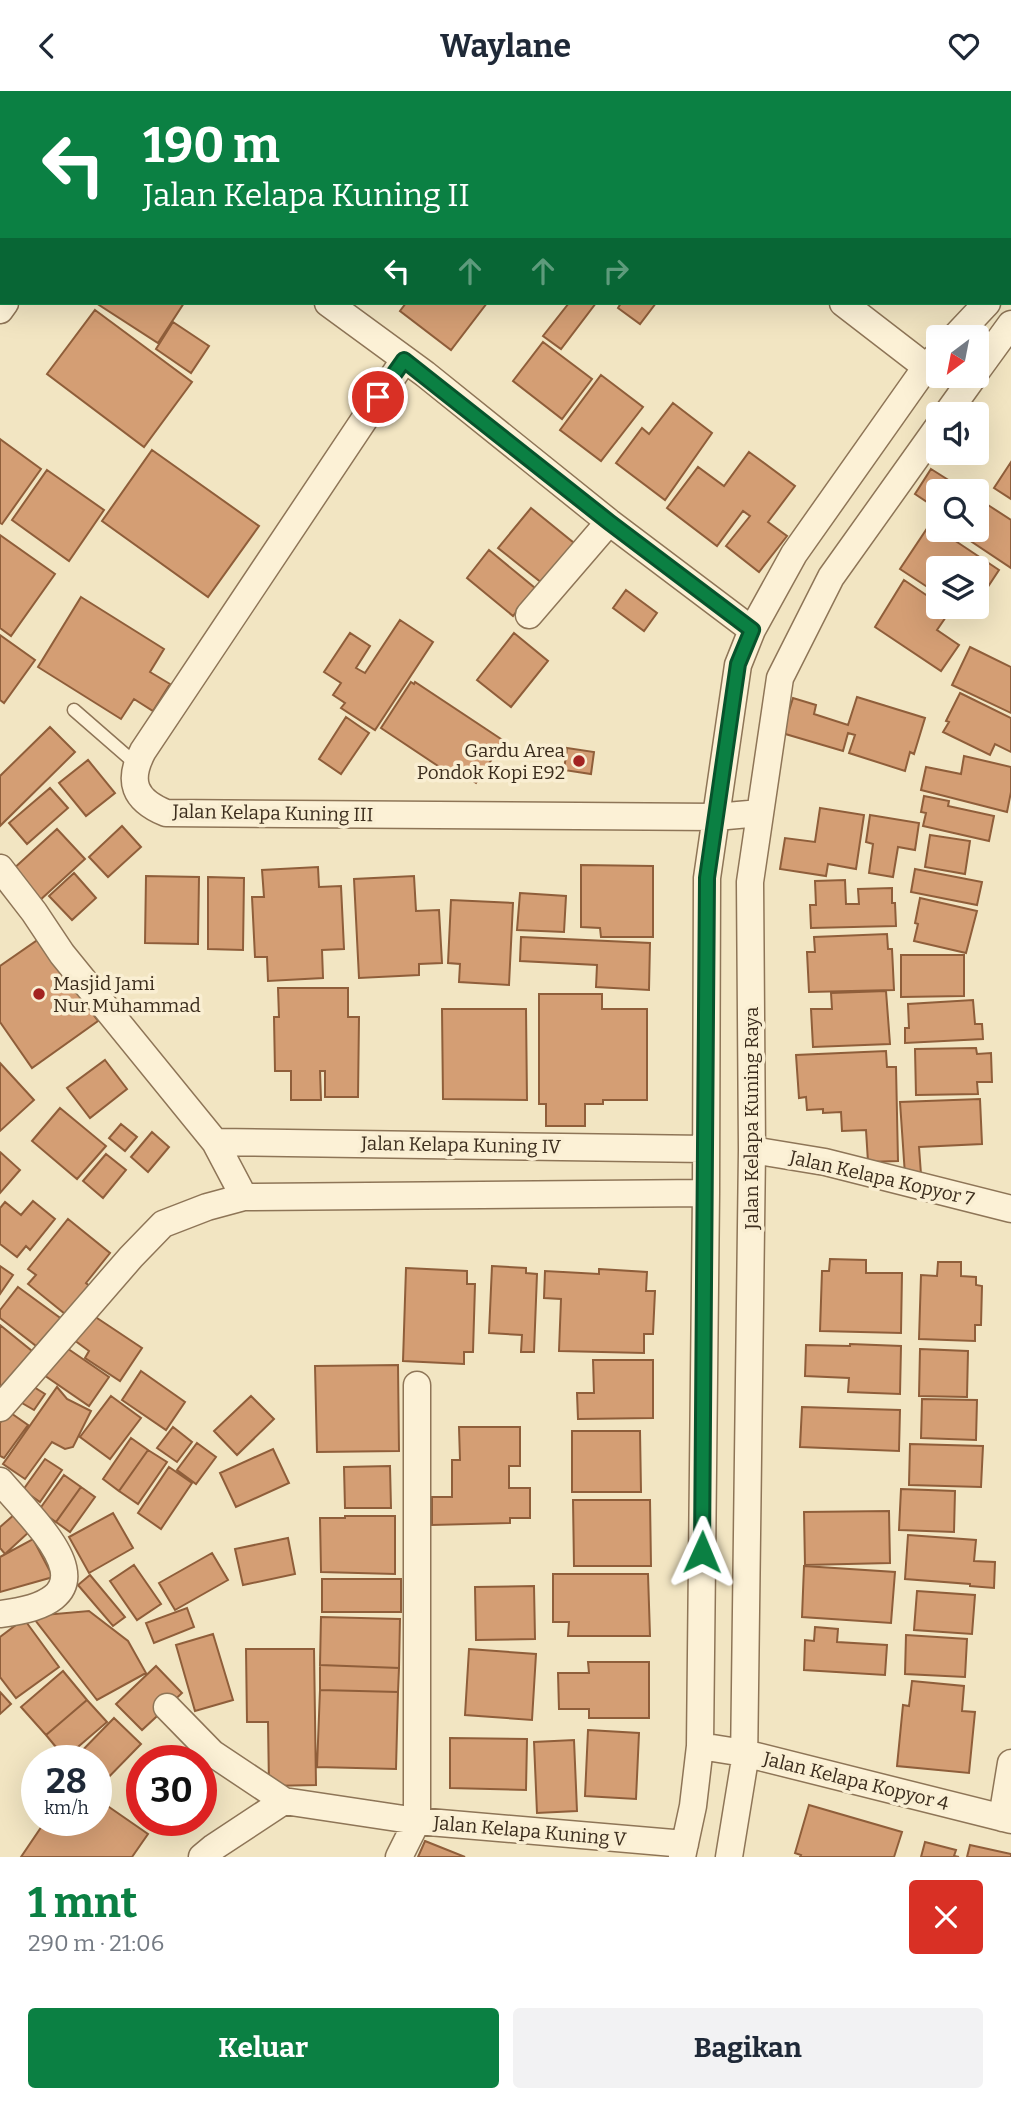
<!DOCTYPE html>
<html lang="id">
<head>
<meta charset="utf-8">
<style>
	body { margin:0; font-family:Bitter,serif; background:#f2f2f3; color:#1f2937; height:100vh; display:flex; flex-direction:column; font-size:26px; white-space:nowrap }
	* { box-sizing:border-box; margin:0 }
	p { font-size:23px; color:#747a83 }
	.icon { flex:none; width:38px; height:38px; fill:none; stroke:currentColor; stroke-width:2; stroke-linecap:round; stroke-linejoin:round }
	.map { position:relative; height:1766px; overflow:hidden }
	.drawer { display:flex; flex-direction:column; background:#fff; flex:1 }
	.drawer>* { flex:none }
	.top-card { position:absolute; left:0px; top:0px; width:1012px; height:214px; box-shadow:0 7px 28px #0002; background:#0b8043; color:#fff; overflow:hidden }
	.needle { width:46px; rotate:212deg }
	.tools { position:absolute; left:926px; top:234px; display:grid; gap:14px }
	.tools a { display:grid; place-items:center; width:63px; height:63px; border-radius:7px; background:#fff; box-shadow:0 7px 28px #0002; font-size:35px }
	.speed { position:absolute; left:21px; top:1654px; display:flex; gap:14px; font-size:35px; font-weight:700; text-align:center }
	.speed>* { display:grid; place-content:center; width:91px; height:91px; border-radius:50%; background:#fff; box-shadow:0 7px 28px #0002; line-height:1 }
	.speed small { font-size:18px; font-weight:400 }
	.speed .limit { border:10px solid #d22; background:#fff; color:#111 }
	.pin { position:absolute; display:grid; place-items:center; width:60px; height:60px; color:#fff; margin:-30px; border:4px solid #fff; border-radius:50%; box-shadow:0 2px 7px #0007 }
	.me { position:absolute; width:77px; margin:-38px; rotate:1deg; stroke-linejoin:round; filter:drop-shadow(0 0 5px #0008) }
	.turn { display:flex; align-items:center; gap:24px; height:147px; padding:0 28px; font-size:32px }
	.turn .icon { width:91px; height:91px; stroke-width:2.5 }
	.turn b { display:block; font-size:49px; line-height:60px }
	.lanes { display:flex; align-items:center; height:66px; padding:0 28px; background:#0003; justify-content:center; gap:35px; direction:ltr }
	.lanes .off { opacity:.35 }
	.round { display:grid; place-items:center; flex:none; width:74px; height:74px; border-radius:7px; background:#f2f2f3 }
	.summary { display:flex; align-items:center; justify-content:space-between; height:119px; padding:0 28px }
	h1 { font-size:42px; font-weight:700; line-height:52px; color:#0b8043 }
	.button { display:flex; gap:14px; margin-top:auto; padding:14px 28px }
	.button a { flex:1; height:80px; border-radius:7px; background:#0b8043; color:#fff; font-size:28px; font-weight:700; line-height:80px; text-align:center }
	.button a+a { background:#f2f2f3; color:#1f2937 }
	header { display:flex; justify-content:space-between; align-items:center; height:91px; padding:0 28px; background:#fff; font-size:32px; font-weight:700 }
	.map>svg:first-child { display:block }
	.building { fill:#d49e74; stroke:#8f5e3a; stroke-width:2 }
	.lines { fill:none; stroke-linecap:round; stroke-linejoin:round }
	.service-casing { stroke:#8e7557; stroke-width:15 }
	.minor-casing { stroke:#8e7557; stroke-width:29 }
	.service { stroke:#fcf1d6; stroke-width:12 }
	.minor { stroke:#fcf1d6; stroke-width:26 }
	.route-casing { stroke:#07532c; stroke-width:18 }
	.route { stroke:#0b8043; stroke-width:12 }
	.poi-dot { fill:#a32321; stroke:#f9eed2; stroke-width:2.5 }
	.labels { text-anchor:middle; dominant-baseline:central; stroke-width:7; stroke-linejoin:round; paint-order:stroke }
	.poi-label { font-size:19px; fill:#3c2d1d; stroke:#f9eed2; text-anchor:end }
	.street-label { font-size:19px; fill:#3c2d1d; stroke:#f9eed2 }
</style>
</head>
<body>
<header><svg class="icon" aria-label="back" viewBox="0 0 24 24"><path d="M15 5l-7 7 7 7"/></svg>Waylane<svg class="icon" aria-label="heart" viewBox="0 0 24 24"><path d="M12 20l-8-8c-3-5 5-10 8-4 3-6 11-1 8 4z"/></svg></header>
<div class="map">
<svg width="1011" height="1766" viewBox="0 0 1011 1766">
	<rect width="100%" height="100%" fill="#f2e5c2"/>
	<path class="building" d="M0 0 16 2H2L0 81Z
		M405 0H479L482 2H404Z
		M651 0H727L650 2Z
		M835 0H923L833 2Z
		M941 0H1011L1010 106V2H939Z
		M96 212H184L158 252Z
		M406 212H487L451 259 400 220Z
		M569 212H596L561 258 543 245Z
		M621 212H656L640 233 618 217Z
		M95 219 192 291 144 356 47 283Z
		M173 231 209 255 191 282 156 258Z
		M543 251 592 288 562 328 513 290Z
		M601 284 643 316 601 370 560 339Z
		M673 312 712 342 665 409 616 372 642 337 649 343Z
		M0 348 41 378 2 433 0 432Z
		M152 359 259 435 208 506 102 430Z
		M749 361 795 395 768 431 787 445 759 481 726 455 750 425 743 420 717 455 667 417 698 376 724 395Z
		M1011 371V408L994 397Z
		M931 378 950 390 943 401H938V407L933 415 915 403Z
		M47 379 104 419 69 470 12 429Z
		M988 414 1011 429V477L966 447 971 439H976V431Z
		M531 417 574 452 542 492 498 457Z
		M930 433 999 479 976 514V478H938V503L900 478Z
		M0 444 55 483 11 545 0 537Z
		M489 459 535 497 513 525 467 487Z
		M904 489 938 512V516H944L950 520 937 539 959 554 941 580 875 536Z
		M626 499 657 522 644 540 613 517Z
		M81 506 164 558 150 581 170 593 153 620 134 608 121 628 38 576Z
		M400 529 433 551 375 639 341 617 345 612 333 604 341 592 324 581 350 542 370 555 356 577 365 582Z
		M514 542 548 570 511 616 477 589Z
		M0 544 35 569 4 612 0 609Z
		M970 556 1011 576V622L952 594Z
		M411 591 414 593 415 591 504 650 476 692 457 680 453 685 381 637Z
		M960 602 1011 627V661L995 653 990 664 943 641 949 631 946 630Z
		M857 606 925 627 914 663 910 661 905 680 849 662 855 644 848 642 843 660 782 642 793 607 816 614 814 623 848 634Z
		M346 626 369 642 341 683 319 668Z
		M50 636 75 661 0 735V685Z
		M567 657 594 661 591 683 564 679Z
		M964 665 1011 676V701L1007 721 921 699 926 676 961 683Z
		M88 669 115 702 86 725 59 692Z
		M50 697 68 717 27 753 9 732Z
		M924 705 949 710 948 715 994 725 989 750 923 735 926 722 921 721Z
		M820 717 864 724 856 778 828 773 826 785 780 778 785 747 815 751Z
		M870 724 919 732 915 759 898 756 893 786 869 782 873 753 866 751Z
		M122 735 141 756 108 786 89 766Z
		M57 738 85 768 39 810 11 780Z
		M930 744 970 750 965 783 925 776Z
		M581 774 653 775V846H601L600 837 581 836Z
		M318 776 319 796 341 795 344 858 322 859 323 887 268 890 267 866H255L252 806H264L262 779Z
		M915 778 982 791 977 814 911 801Z
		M74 782 96 807 72 829 49 805Z
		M146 785 199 786 198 853 145 852Z
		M414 785 416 820 439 819 442 872 419 873V884L359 887 354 788Z
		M208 786 244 787 243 859 208 858Z
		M845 789 846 813H859L858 798 892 797V812H895L896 835 811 837 810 814H816L815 790Z
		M520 802 566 805 564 841 517 839Z
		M920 807 977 820 966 862 914 850 918 833 915 832Z
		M451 809 513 812 509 894 459 891 460 873 448 872Z
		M887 843 888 858H892L894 899 809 901 807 861H815L814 846Z
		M521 846 650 852 649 899 596 896 597 874 520 870Z
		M39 848 98 930 32 977 0 931V875Z
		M901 864H964V905L901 906Z
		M278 897H348V926H359L358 1006H325V980H320L321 1009H291V980H275L274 926H279Z
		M886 900 890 953 813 956 811 918H832L831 902Z
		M539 903H602V918H647V1009H603V1013H585V1035H546V1013H539Z
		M973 909 975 933H982L983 948 905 952V937H909L908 913Z
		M442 918H526L527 1009 443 1008Z
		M976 957 977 963 991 962 992 991H977L978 1003 916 1004 915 958Z
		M886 960 887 976H896L898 1070 868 1071 866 1039 842 1040 841 1021 823 1022V1018L807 1019 806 1006 799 1007 796 964Z
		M105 969 127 998 90 1027 67 997Z
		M0 972 34 1009 0 1040Z
		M980 1008 982 1053 919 1056 921 1083 905 1084 900 1011Z
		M60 1017 106 1055 77 1088 32 1050Z
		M121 1033 137 1046 125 1060 109 1047Z
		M152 1041 169 1056 148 1081 131 1066Z
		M0 1061 20 1079 0 1102Z
		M106 1063 126 1079 103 1107 83 1090Z
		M33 1110 55 1128 30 1159 26 1155 17 1166 0 1153V1117L5 1111 21 1124Z
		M68 1128 110 1162 86 1192 93 1198 70 1227 28 1193 36 1184 28 1178Z
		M830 1168 866 1169V1182H902L901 1242 820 1240 822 1180H829Z
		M938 1171H961V1185L976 1186V1194L982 1195 981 1234H975V1250L919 1248 921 1184 937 1185Z
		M0 1175 13 1184 0 1203Z
		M492 1175 526 1177V1182L537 1183 534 1261H521L522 1244 489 1242Z
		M406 1177 467 1180V1193H475L473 1261H464V1273L403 1270Z
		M599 1178 647 1181 646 1200H655L653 1243H644V1262L559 1260 561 1208 544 1207 545 1180 599 1183Z
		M18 1196 63 1229 40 1258 0 1227V1219Z
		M91 1223 142 1257 120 1290 85 1267 89 1260 74 1249Z
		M0 1234 32 1260 0 1299Z
		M61 1253 109 1286 89 1315 41 1282Z
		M850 1253 901 1255 900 1303 848 1301 849 1287 805 1285 806 1254 850 1255Z
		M920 1258 968 1260 967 1306 919 1305Z
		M593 1269H653V1327L578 1328 577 1302H594Z
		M398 1274 399 1360 317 1361 315 1275Z
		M141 1280 185 1311 166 1339 122 1309Z
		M26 1291 45 1303 34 1319 15 1308Z
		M57 1296 67 1308 91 1320 73 1356 65 1358 52 1351 25 1388 3 1373Z
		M111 1305 141 1327 110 1368 80 1346Z
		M251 1305 274 1328 237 1364 214 1340Z
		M922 1308 977 1309 976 1349 921 1347Z
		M802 1316 900 1319 899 1360 800 1356Z
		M8 1320 28 1334 4 1367 0 1365V1332Z
		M173 1336 192 1351 177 1371 157 1357Z
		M459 1336H520V1375H509V1397H530V1427H510V1432L432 1434V1406H452V1369H460Z
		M572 1340H640L641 1401H572Z
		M131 1347 148 1359 119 1400 103 1388Z
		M197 1352 216 1366 196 1393 177 1379Z
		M910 1353 983 1355 981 1396 909 1394Z
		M273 1358 289 1392 236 1416 220 1382Z
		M148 1359 167 1371 138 1413 119 1400Z
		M45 1368 62 1379 40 1411 23 1399Z
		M390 1375 391 1417H345L344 1376Z
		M169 1376 192 1392 161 1438 138 1422Z
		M64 1384 81 1396 56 1431 39 1419Z
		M81 1396 95 1406 70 1441 56 1431Z
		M901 1398 955 1400 954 1441 899 1439Z
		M573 1409H650L651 1475H574Z
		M889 1420 890 1472 805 1474 804 1421Z
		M113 1422 133 1457 89 1482 69 1446Z
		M15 1423 30 1440 5 1463 0 1457V1436Z
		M345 1425H395V1483L321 1481 320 1427H345Z
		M908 1444 976 1449 974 1470 995 1471 994 1497 970 1495V1493L905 1488Z
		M288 1447 295 1483 243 1494 235 1458Z
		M33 1448 53 1486 0 1501V1466Z
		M212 1462 228 1489 175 1519 159 1492Z
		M134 1474 161 1513 137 1529 110 1490Z
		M804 1475 895 1481 891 1532 802 1526Z
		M553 1483H648L650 1545H568L569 1531H553Z
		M90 1484 125 1526 113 1535 78 1494Z
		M322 1488H401V1521H322Z
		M534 1495 535 1548 476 1549 475 1496Z
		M917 1500 975 1504 972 1543 914 1539Z
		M187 1517 194 1536 154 1552 146 1532Z
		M89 1520 128 1550 146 1582 97 1609 32 1525Z
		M321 1526 400 1528 399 1577 320 1574Z
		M24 1528 59 1576 16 1607 0 1586V1546Z
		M815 1536 838 1538 837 1551 887 1554 885 1584 804 1579 805 1549 814 1550Z
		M213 1543 233 1609 195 1620 176 1554Z
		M906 1544 967 1548 965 1586 905 1583Z
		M246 1558H314L316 1694 269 1695 268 1631H247Z
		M469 1558 536 1563 532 1629 465 1624Z
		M588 1571H649V1627H589V1618H559L558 1582H589Z
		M320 1574 399 1577 398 1601 320 1599Z
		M156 1575 182 1602 142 1639 116 1613Z
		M63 1580 87 1609 46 1644 21 1616Z
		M912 1590 964 1595 962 1620 975 1621 969 1682 897 1675 903 1614 909 1615Z
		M320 1599 398 1601 396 1678 317 1676Z
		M0 1601 11 1613 0 1623Z
		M87 1609 107 1631 65 1667 46 1644Z
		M114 1627 141 1653 98 1697 96 1670H72Z
		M588 1639 639 1642 636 1708 585 1705Z
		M450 1647 527 1648 526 1699 450 1697Z
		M574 1649 577 1720 537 1722 534 1651Z
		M96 1707 148 1743 132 1766H21L46 1729H96Z
		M809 1714 902 1741 894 1766H800L801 1764 795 1762Z
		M425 1750 465 1766H418Z
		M925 1751 956 1759 954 1765 959 1766H921Z
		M970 1754 1011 1763V1766H967Z"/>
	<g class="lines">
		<g class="service-casing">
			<path id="service" d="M74 619 136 673"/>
		</g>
		<g class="minor-casing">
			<path id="minor" d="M52 0 54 2
				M573 0 575 2
				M162 2 163 0
				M1010 187 1011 186
				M328 212 425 283 609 431 752 539
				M843 212 926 276
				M0 219 5 212
				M954 247 987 212
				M404 269 143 660C127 690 134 709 166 722L716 726 760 722
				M976 281 1011 233
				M946 324 974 285
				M529 524 609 431
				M0 777 34 821 62 863 215 1051 244 1106
				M215 1051 706 1058
				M752 1059 825 1071 1011 1118
				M0 1317 131 1166 163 1133 207 1116 244 1106 706 1102
				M0 1390C43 1440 120 1509 0 1523
				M167 1616 212 1662 284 1710 417 1730 685 1753
				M700 1655 744 1662 1011 1729
				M1002 1727 1011 1672
				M202 1766 214 1756 284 1710
				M399 1766 417 1730V1294
				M682 1766 693 1715 700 1655 706 1102 707 787 738 574 752 539 794 463 926 276 938 264
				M729 1766 744 1674 752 1059 750 791 780 587 831 486 938 336"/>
		</g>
		<use href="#service" class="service"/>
		<use href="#minor" class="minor"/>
	</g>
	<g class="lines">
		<g class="route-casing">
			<path id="route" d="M378 306 404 269 609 431 752 539 738 573 707 787 702 1461"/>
		</g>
		<use href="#route" class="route"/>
	</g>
	<g class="poi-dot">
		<circle cx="579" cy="670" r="7"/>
		<circle cx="39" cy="903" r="7"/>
	</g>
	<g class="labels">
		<g class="poi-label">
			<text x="565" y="659">Gardu Area<tspan x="565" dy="22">Pondok Kopi E92</tspan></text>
			<text x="53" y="892" text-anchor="start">Masjid Jami<tspan x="53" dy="22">Nur Muhammad</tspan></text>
		</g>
		<g class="street-label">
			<text transform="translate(273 722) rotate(1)">Jalan Kelapa Kuning III</text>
			<text transform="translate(751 1027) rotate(-90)">Jalan Kelapa Kuning Raya</text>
			<text transform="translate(461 1054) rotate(1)">Jalan Kelapa Kuning IV</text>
			<text transform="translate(882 1087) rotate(13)">Jalan Kelapa Kopyor 7</text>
			<text transform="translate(856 1690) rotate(14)">Jalan Kelapa Kopyor 4</text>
			<text transform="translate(530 1740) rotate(5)">Jalan Kelapa Kuning V</text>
		</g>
	</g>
</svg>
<div class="tools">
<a><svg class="needle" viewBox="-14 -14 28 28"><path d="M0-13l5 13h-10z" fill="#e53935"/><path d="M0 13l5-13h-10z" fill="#747a83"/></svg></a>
<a><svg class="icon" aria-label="sound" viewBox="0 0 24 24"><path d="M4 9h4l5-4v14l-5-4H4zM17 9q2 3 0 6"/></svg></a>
<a><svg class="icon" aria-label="search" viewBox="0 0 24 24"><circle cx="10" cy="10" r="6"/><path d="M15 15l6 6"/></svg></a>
<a><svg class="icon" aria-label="layers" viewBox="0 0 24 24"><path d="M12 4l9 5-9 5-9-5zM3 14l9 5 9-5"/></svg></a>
</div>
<div class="speed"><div>28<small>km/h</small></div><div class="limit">30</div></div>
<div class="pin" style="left:378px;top:306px;background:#d93025"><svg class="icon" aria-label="arrive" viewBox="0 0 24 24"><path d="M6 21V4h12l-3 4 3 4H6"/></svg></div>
<svg class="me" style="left:702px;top:1461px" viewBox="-20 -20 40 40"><path d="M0-17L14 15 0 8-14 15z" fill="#0b8043" stroke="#fff" stroke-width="4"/></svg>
<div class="top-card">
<div class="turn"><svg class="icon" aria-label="left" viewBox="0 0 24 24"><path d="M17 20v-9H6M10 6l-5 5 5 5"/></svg><div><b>190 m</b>Jalan Kelapa Kuning II</div></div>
<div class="lanes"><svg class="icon" aria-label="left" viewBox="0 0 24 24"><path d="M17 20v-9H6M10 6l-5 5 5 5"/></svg><svg class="icon off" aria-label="ahead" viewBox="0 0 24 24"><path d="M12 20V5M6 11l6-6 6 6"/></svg><svg class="icon off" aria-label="ahead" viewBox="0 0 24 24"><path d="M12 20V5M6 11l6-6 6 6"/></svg><svg class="icon off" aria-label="right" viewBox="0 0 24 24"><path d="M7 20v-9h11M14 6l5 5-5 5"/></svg></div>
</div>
</div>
<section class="drawer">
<div class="summary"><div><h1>1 mnt</h1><p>290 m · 21:06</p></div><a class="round" style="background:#d93025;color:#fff"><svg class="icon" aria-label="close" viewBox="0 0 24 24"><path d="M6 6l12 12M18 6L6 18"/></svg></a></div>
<div class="button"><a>Keluar</a><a>Bagikan</a></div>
</section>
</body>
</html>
